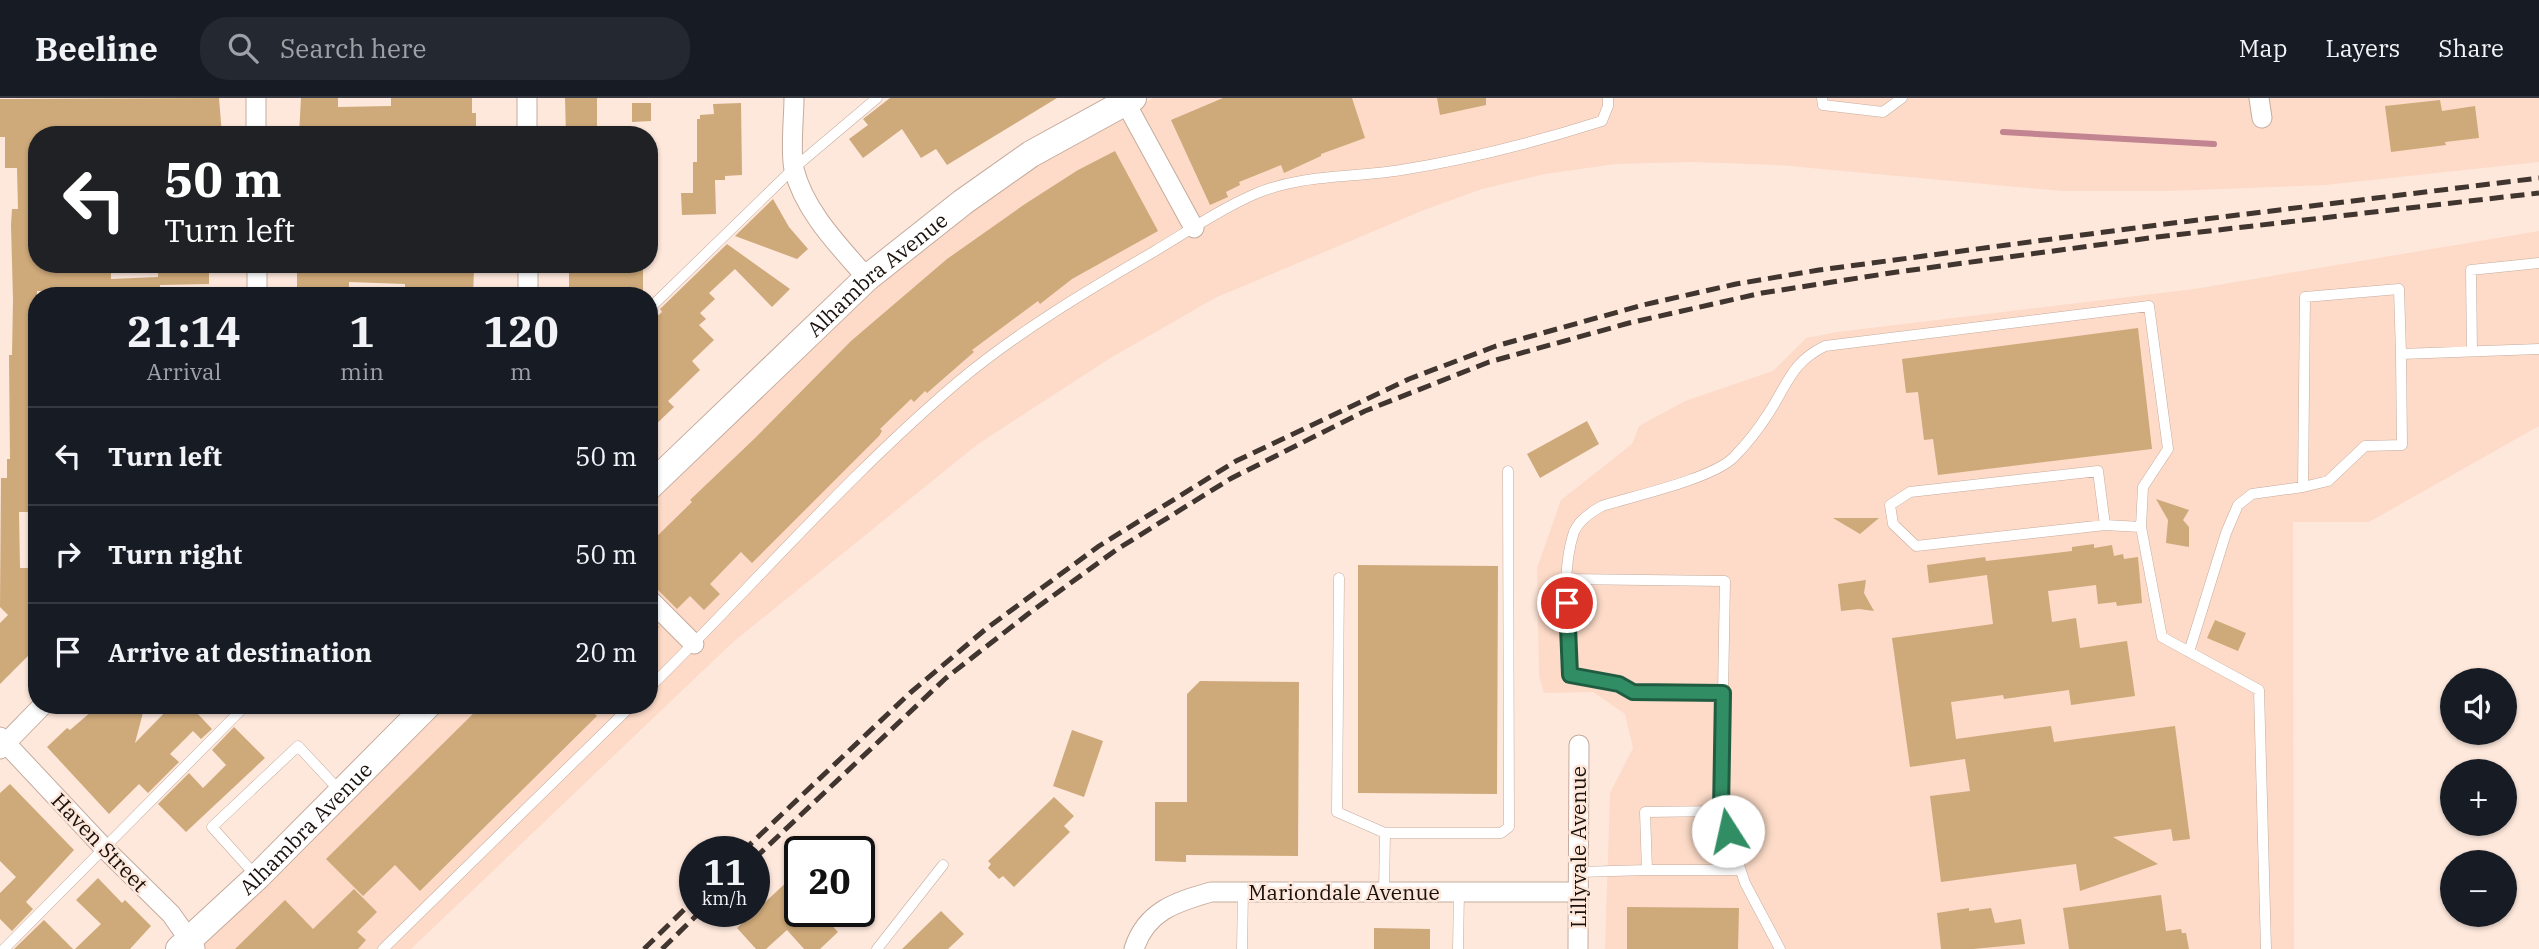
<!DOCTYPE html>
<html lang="en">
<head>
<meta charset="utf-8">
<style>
	body { margin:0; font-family:"IBM Plex Serif",serif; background:#242831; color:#f1f3f6; height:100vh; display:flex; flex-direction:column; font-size:26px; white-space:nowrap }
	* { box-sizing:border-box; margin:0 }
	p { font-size:23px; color:#9ea1a6 }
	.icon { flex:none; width:38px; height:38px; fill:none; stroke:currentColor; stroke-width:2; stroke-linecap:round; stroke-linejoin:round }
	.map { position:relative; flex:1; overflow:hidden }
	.side { position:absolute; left:28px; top:189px; width:630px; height:427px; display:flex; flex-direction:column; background:#171b24; border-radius:28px; box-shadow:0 2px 5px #0004 }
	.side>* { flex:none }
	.banner { position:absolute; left:28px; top:28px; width:630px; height:147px; border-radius:28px; box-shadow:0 2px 5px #0004; background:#202124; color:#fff; overflow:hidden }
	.controls { position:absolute; left:2440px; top:570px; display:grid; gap:14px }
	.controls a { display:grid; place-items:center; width:77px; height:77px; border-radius:50%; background:#171b24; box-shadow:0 2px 5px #0004; font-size:35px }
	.speed { position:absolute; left:679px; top:738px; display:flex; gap:14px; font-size:35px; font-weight:700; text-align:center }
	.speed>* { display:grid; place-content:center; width:91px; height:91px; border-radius:50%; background:#171b24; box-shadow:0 2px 5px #0004; line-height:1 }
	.speed small { font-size:18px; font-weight:400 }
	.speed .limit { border:4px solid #111; border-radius:10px; background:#fff; color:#111 }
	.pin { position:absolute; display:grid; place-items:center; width:60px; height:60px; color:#fff; margin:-30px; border:4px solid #fff; border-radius:50%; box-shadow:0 2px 7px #0007 }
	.me { position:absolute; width:77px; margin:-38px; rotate:350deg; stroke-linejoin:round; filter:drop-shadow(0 0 5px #0008) }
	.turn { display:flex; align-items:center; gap:24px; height:147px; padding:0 21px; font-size:32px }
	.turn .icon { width:91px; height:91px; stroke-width:2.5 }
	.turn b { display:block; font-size:49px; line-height:60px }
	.eta { display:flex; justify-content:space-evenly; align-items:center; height:119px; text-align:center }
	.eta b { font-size:42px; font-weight:700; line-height:49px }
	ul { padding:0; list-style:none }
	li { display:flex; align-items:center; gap:21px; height:98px; padding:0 21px; border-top:2px solid #363941 }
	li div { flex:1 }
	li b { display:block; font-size:26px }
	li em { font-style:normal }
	header { display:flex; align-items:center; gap:42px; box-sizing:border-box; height:98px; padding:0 35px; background:#171b24; border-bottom:2px solid #363941 }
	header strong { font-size:33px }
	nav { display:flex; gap:38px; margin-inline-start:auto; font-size:24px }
	.search { width:490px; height:63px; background:#242831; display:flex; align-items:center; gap:18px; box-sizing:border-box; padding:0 24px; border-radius:28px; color:#9ea1a6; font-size:26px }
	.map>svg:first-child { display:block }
	.built { fill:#fddbc8 }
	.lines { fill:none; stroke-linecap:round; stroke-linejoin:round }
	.stream { stroke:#c18490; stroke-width:6 }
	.building { fill:#cea97a }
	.service-casing { stroke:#c5ab9d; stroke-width:11 }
	.minor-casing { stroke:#c5ab9d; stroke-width:21 }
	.secondary-casing { stroke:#c5ab9d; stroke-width:28 }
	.service { stroke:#fff; stroke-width:10 }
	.minor { stroke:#fff; stroke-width:19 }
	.secondary { stroke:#fff; stroke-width:26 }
	.rail { stroke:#40352f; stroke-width:5; stroke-dasharray:14 7; stroke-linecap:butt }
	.route-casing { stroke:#205c41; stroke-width:18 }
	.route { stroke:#318d64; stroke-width:12 }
	.labels { text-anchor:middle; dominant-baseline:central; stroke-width:5; stroke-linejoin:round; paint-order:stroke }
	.street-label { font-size:21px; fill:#1a110c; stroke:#fee8dc }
</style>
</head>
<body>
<header>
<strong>Beeline</strong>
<div class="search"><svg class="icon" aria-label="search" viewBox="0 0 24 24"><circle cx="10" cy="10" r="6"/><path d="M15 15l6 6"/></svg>Search here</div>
<nav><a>Map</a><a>Layers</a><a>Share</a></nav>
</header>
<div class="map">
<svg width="2539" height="851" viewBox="0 0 2539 851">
	<rect width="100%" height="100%" fill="#fee8dc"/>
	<path class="built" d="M1153 0H2539V64L2325 87 2170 93H2062L1777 67 1692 64 1616 66 1545 76 1482 91 1424 112 1215 200 1112 259 978 346 732 545 411 851H192L439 607H649V400L874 183 1013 79Z
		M2539 133V328L2369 424H2293L2294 851H1605L1610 695 1633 650 1625 616 1593 594 1544 595 1539 578 1537 470 1561 402 1632 346 1639 328 1685 303 1773 273 1806 240 1837 234 2194 191Z"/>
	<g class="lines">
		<path class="stream" d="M2003 34 2214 46"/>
	</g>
	<path class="building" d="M219 0 222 37H166V31L110 33V28H69V37H36L37 166H111V181L158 179V166H209V186L160 187V196L133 198H77V193H37V414H19L20 470H37V569L28 558 0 586V525L8 517 0 509 1 380H7V361H10L9 257H12L13 201 11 127 12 111H18L17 70H5V39H0V1Z
		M301 0H338V9L391 8V0H472V15H476V37H420V29H375V37H299Z
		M565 0H597V37H566Z
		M890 0H1057L947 67 936 51 921 60 902 31 863 60 849 41 868 27 863 21Z
		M1223 0H1352L1365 40 1321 56V58L1284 75 1281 67 1239 84 1240 87 1226 94 1228 99 1210 107 1171 22Z
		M1437 0H1486V7L1440 17Z
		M2440 2 2442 13 2475 8 2479 40 2445 44 2446 47 2391 54 2385 8Z
		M632 5H651V23L632 24Z
		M741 5 742 77 725 78V82H715L716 116 682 117 681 95H693V64H697V21H700V17L714 16 713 6Z
		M1115 53 1158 133 1072 181 1040 206 1038 203 972 252 974 254 927 295 925 293 914 304 911 301 880 331 882 333 879 338 752 465 741 454 710 486 720 496 704 512 690 498 677 511 658 492 649 489V446L692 404 690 402 753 342 851 243 947 161 1025 106 1078 72Z
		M773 101 789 129 808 151 797 161 735 138Z
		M727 146 790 191 772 209 735 171 709 195 715 201 700 215 706 221 699 227 714 242 692 263 700 272 668 303 674 309 649 333V226L662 214 660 211Z
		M297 166 389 169 471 166V171L474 172 473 198H405V186L349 184V198H297Z
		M569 166H643V198H569Z
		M2138 230 2152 351 1938 377 1933 341 1924 342 1918 294 1906 295 1902 261Z
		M1587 323 1599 346 1540 380 1527 356Z
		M2156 401 2189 412 2183 422 2189 429V449L2166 445 2168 422Z
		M1833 420H1879L1860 436Z
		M2094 446V450L2112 447 2114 458 2123 456 2124 461 2138 459 2142 505 2117 508 2116 504 2098 506 2096 487 2048 493 2052 524 2076 520 2080 550 2127 543 2135 598 2071 607 2069 592 2004 601 2003 597 1951 604 1956 641 2051 628 2054 644 2175 628 2190 741 2173 743 2171 731 2113 739 2158 766 2080 793 2076 766 1941 784 1930 698 1970 693 1965 661 1910 669 1892 540 1993 526 1987 477 1929 485 1927 467 1985 459 1986 463 2072 453V449Z
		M1358 467 1498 468 1497 696 1358 695Z
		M1866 482 1864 495 1874 513 1859 511 1841 513 1838 486Z
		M649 519 659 529 649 539Z
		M2215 522 2246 535 2238 553 2207 540Z
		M1200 583 1299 584 1298 758 1186 757V764L1155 763V704H1187V596Z
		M99 607H145L135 645 172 607H207L198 616 212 631 201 641 193 633 170 656 179 664 148 695 139 686 109 716 47 649 67 630 70 632Z
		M482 607H586L597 618 420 793 395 767 363 798 326 761Z
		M234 629 265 660 186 734 158 706 189 675 203 690 226 667 212 652Z
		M1072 632 1103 643 1084 699 1053 688Z
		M10 686 74 752 26 804 33 811 12 833 0 821V795L16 779 0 763V695Z
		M1054 699 1074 718 1064 728 1070 734 1014 789 1003 778 999 781 988 770 991 766 988 763Z
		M98 780 122 805 125 802 151 828 130 851H75L101 826 76 802Z
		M790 781 800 792V814H819L838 834 820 851H804L787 832 766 851H756L737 830Z
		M354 791 377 814 357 834 366 842 358 851H235L285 802 313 831Z
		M2161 797 2166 833 2181 831 2182 835H2186L2189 851H2069L2063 810Z
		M1627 809 1739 810 1738 851H1627Z
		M1969 810V813L1991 810 1995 825 2021 821 2025 846 1973 851H1941L1937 815Z
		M941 813 964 836 948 851H902Z
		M44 822 73 851H14Z
		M1374 830 1430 831V851H1374Z"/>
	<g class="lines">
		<g class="service-casing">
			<path id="service" d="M1822 0 1823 7 1883 14 1902 0
				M649 211 794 70 877 0
				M2472 253 2471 172 2539 165
				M2303 389 2328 383 2365 348 2402 347 2401 256
				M2105 427 2098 373 1910 394 1890 407 1893 426 1916 448 2105 427 2141 429 2162 539 2259 592 2266 851
				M1339 480 1337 714 1385 735 1384 794
				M1566 481 1725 483 1723 595
				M2189 554 2226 435 2238 407 2252 396 2303 389 2305 199 2399 191 2401 256 2539 251
				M649 590C753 488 848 377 959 283 1019 233 1088 192 1155 153 1187 134 1220 111 1255 96 1302 76 1352 80 1401 72 1470 61 1536 44 1602 23L1608 8V0
				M1721 713 1745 785 1780 851
				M1385 735H1501L1509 729 1508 373
				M1647 772H1740
				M1579 774 1647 772 1645 714 1721 713 1723 595 1633 594 1619 586 1570 577C1568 534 1560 475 1574 434 1579 422 1591 414 1602 408 1634 398 1711 381 1733 360 1747 346 1760 329 1770 313 1788 285 1792 264 1825 248L2149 208 2168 351 2143 389 2141 429
				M257 779 212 729 298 648 340 693
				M4 851 246 607
				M383 851 632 607
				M877 851 943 767
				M1242 851 1243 794
				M1458 851 1459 794"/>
		</g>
		<g class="minor-casing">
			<path id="minor" d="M256 0V37
				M527 0V37
				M794 0C794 19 790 54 794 71 804 113 840 149 867 180
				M1123 0 1194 130
				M2259 0 2262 20
				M257 166V198
				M528 166V198
				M649 501 694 546
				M0 639 105 751 171 816 195 850
				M0 651 43 607
				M1134 851C1146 813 1176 804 1211 794H1578
				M1578 851 1579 647"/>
		</g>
		<g class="secondary-casing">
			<g id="secondary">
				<path id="s1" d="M649 389 867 180 963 104 1031 56 1133 0"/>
				<path id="s2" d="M179 851 257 779 428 607"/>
			</g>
		</g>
		<use href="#service" class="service"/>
		<use href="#minor" class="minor"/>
		<use href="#secondary" class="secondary"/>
		<path class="rail" d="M742 754 910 595 987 530 1099 448 1236 363 1409 281 1496 248 1643 207 1736 186 1819 172 2165 126 2539 80
			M754 761 946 580 1028 516 1116 452 1230 381 1365 313 1489 264 1629 225 1762 195 1897 174 2157 139 2539 95
			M644 851 695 801
			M662 851 700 814"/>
	</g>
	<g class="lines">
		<g class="route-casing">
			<path id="route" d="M1567 505 1570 577 1619 586 1633 594 1723 595 1721 713 1728 733"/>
		</g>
		<use href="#route" class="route"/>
	</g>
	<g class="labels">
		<g class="street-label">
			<text stroke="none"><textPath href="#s1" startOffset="312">Alhambra Avenue</textPath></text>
			<text stroke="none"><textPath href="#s2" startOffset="175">Alhambra Avenue</textPath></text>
			<text transform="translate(100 744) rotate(46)">Haven Street</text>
			<text transform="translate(1578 749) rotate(-90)">Lillyvale Avenue</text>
			<text x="1344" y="794">Mariondale Avenue</text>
		</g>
	</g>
</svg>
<div class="controls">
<a><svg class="icon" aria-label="sound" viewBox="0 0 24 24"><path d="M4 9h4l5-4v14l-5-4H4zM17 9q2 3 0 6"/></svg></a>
<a>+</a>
<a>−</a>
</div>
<div class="speed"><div>11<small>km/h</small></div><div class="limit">20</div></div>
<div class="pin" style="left:1567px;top:505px;background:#d93025"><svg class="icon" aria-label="arrive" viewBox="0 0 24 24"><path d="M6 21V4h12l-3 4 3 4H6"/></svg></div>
<svg class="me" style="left:1728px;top:733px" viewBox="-20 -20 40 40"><circle r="19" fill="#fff"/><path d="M0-13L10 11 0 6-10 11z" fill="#318d64"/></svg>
<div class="banner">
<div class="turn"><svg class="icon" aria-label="left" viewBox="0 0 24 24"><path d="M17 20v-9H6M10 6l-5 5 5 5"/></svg><div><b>50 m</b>Turn left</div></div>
</div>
<section class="side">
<div class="eta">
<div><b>21:14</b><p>Arrival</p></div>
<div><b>1</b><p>min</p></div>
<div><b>120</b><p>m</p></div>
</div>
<ul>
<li><svg class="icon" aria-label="left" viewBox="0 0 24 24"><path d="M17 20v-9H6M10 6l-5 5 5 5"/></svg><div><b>Turn left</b></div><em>50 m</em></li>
<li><svg class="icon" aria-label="right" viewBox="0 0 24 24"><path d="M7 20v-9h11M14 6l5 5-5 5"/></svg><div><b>Turn right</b></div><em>50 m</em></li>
<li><svg class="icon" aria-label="arrive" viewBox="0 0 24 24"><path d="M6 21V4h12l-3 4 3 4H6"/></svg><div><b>Arrive at destination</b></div><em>20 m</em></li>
</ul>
</section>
</div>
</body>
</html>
